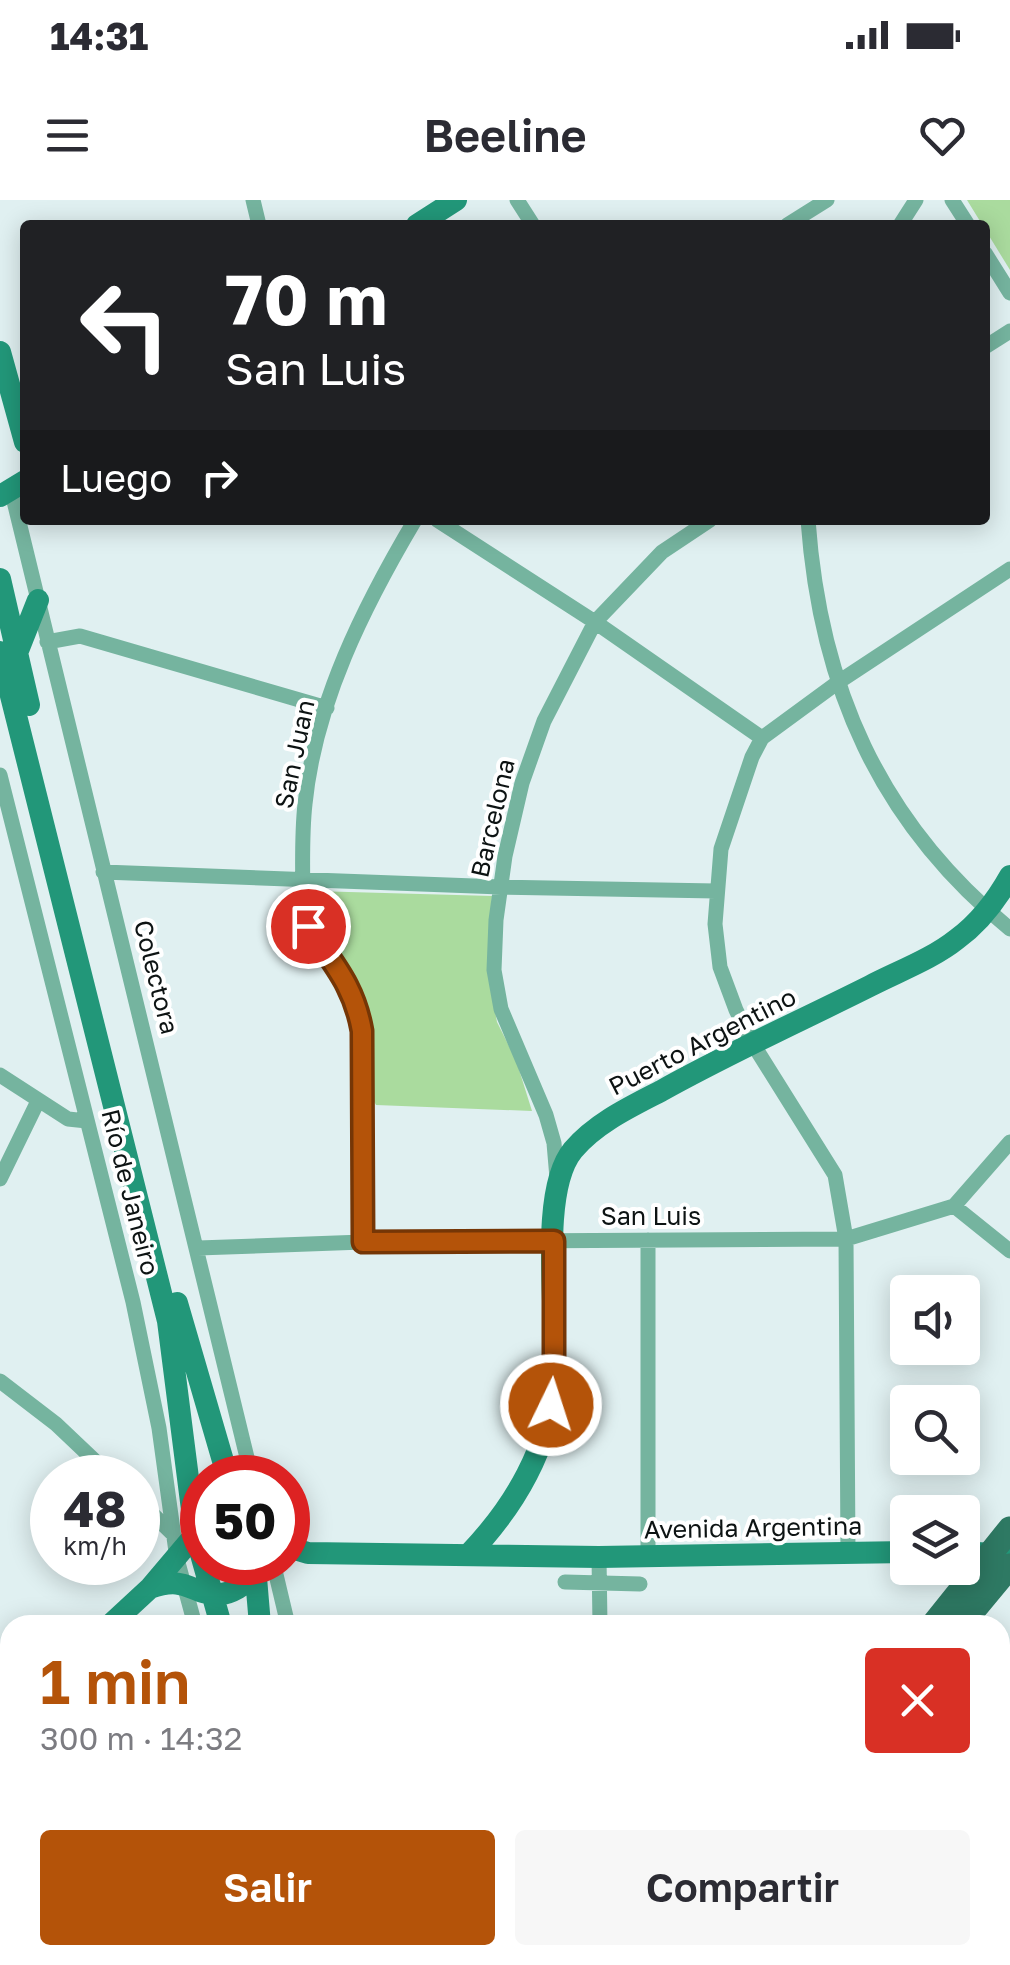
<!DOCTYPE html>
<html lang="es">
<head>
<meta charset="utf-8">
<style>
	body { margin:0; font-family:"Golos Text",sans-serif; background:#f7f7f7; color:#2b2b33; height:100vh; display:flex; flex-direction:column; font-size:38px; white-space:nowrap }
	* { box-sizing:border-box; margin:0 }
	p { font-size:32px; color:#7c7c81 }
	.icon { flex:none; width:55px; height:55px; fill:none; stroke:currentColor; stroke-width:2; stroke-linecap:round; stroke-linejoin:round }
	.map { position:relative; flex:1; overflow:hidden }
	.sheet { position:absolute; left:0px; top:1415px; width:1010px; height:350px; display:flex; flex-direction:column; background:#fff; border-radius:30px 30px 0 0; box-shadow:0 5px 25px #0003 }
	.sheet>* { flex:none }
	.guide { position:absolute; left:20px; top:20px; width:970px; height:305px; border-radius:10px; box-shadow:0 5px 25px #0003; background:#202124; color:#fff; overflow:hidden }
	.tools { position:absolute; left:890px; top:1075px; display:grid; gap:20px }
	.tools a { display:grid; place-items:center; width:90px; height:90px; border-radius:10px; background:#fff; box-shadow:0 5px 25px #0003; font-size:50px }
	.speed { position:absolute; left:30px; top:1255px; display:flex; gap:20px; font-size:50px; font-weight:700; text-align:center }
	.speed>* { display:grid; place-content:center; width:130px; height:130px; border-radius:50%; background:#fff; box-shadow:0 5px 25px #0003; line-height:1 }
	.speed small { font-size:25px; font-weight:400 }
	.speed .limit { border:15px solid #d22; background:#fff; color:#111 }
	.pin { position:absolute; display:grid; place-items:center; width:85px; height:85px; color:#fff; margin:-42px; border:5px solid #fff; border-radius:50%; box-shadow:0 2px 10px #0007 }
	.me { position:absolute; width:110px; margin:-55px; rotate:4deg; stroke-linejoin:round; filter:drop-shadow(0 0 8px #0008) }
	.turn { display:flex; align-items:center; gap:35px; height:210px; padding:0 40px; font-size:45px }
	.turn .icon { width:130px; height:130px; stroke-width:2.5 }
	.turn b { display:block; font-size:70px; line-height:85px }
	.then { display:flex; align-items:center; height:95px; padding:0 40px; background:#0003; gap:20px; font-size:38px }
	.round { display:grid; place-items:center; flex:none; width:105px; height:105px; border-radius:10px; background:#f7f7f7 }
	.headline { display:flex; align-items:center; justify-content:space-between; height:170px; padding:0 40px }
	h1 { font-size:60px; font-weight:600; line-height:75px; color:#b45309 }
	.cta { display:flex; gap:20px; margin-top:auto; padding:20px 40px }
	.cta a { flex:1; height:115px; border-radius:10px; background:#b45309; color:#fff; font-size:40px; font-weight:600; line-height:115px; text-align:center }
	.cta a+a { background:#f7f7f7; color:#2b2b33 }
	.status { display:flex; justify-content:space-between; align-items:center; height:70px; padding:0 50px; background:#fff; direction:ltr }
	.status svg { height:28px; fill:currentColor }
	header { display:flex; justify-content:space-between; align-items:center; height:130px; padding:0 40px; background:#fff; font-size:45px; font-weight:600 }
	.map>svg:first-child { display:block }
	.green { fill:#aadb9e }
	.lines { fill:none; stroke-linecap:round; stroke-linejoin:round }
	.lane { stroke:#75b49f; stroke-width:8 }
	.street { stroke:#75b49f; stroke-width:15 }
	.secondary { stroke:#229779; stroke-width:22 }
	.primary { stroke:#2e7963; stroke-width:25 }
	.route-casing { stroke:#753606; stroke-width:25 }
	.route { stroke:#b45309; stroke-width:18 }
	.labels { text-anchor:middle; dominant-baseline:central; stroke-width:8; stroke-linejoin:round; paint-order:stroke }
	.street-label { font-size:25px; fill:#0d1313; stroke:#fff }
</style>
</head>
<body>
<div class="status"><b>14:31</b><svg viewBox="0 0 49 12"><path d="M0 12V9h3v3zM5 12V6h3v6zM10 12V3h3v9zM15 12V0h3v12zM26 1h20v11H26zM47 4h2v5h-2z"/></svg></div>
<header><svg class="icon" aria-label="menu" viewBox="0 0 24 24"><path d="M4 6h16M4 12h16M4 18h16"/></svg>Beeline<svg class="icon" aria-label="heart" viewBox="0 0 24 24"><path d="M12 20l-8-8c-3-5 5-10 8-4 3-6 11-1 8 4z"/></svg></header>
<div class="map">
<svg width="1010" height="1765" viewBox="0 0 1010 1765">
	<rect width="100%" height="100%" fill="#e0f0f1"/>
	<path class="green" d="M967 0H1010V70Z
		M313 691 492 696 487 767 497 822 516 860 532 911 376 905 368 891 362 800 314 722Z"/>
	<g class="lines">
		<path class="lane" d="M494 1765 497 1755
			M701 1765 705 1755"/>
		<path class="street" d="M253 0 259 25
			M517 0 533 25
			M952 0 968 25
			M787 25 827 0
			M900 25 916 0
			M985 53 1010 93
			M985 147 1010 131
			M11 289 252 1278
			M437 320 595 422 762 538
			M808 320C820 486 879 622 1010 729
			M47 442 80 436 327 508
			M0 575 133 1102 159 1228 177 1359 195 1425
			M103 672 501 687 716 691
			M0 875 68 919 87 921
			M557 978 554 943 546 915 501 809 494 770 496 720 505 656 522 583 544 521 595 422 662 352 710 320
			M0 979 38 901
			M954 1006 1010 1051
			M363 1042V831C359 813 356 795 346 778 332 755 312 738 303 712 303 676 301 639 305 604 315 503 364 406 415 320
			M198 1048 363 1042 846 1039 954 1006 1010 942
			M0 1181 56 1224 113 1278
			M138 1300 173 1334
			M848 1352 846 1039 835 975 753 844 736 810 720 767 715 724 721 649 752 557 762 538 837 483 1010 369
			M648 1356V1040
			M599 1357 600 1425
			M273 1362 288 1425
			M565 1382 640 1384
			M0 1463 10 1473
			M0 1660 10 1674
			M71 1755 78 1765
			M284 1755 286 1765
			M368 1755 370 1765
			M945 1755 947 1765
			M117 1765 123 1755"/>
		<path class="secondary" d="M417 25 456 0
			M0 152 25 242
			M0 296 25 281
			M0 379 29 505
			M0 452 168 1121 195 1333 221 1425
			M17 453 38 400
			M177 1103 228 1278
			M288 1347 308 1353 599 1357 908 1352
			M962 1352 1007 1355
			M469 1354C514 1307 550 1247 554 1181 559 1122 537 994 573 950 596 923 630 907 661 891 729 853 800 821 870 786 899 771 932 759 957 739 980 722 996 701 1010 676
			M255 1366 260 1425
			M150 1388C189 1374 190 1396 221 1394 241 1392 258 1370 278 1362
			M110 1425 150 1388 200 1329
			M0 1525 10 1516
			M328 1755 330 1765"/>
		<path class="primary" d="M933 1425 1010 1329
			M961 1425 1010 1366
			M740 1765 743 1755
			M762 1765 766 1755"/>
	</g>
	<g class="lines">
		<g class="route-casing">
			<path id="route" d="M308 726C333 764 354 785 362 831L363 1042 554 1041V1181L551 1205"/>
		</g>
		<use href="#route" class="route"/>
	</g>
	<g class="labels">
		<g class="street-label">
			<text transform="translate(294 554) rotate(-78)">San Juan</text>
			<text transform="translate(492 618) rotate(-77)">Barcelona</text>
			<text transform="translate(157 777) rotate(76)">Colectora</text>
			<text transform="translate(702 841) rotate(-27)">Puerto Argentino</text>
			<text transform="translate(131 992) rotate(76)">Río de Janeiro</text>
			<text x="651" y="1015">San Luis</text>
			<text transform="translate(753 1327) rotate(-1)">Avenida Argentina</text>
		</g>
	</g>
</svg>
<div class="tools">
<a><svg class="icon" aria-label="sound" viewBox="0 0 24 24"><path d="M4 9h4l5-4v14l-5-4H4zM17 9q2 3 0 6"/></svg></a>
<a><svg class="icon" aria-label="search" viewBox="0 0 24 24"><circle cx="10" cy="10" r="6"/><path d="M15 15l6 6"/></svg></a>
<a><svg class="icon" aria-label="layers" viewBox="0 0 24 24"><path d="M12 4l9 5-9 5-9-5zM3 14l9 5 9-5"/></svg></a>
</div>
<div class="speed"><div>48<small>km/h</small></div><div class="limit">50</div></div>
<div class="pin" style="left:308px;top:726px;background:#d93025"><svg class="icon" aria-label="arrive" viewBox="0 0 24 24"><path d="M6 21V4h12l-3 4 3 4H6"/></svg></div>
<svg class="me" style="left:551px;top:1205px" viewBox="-20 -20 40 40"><circle r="17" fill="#b45309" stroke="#fff" stroke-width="3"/><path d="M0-11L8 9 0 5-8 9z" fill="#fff"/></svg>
<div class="guide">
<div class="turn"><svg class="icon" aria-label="left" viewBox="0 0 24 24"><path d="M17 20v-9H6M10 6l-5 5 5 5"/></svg><div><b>70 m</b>San Luis</div></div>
<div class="then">Luego<svg class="icon" aria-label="right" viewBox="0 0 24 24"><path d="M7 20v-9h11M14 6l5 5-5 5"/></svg></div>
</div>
<section class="sheet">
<div class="headline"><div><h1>1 min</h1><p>300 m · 14:32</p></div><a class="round" style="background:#d93025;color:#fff"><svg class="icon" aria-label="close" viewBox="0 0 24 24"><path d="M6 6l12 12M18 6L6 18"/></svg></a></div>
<div class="cta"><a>Salir</a><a>Compartir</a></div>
</section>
</div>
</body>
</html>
